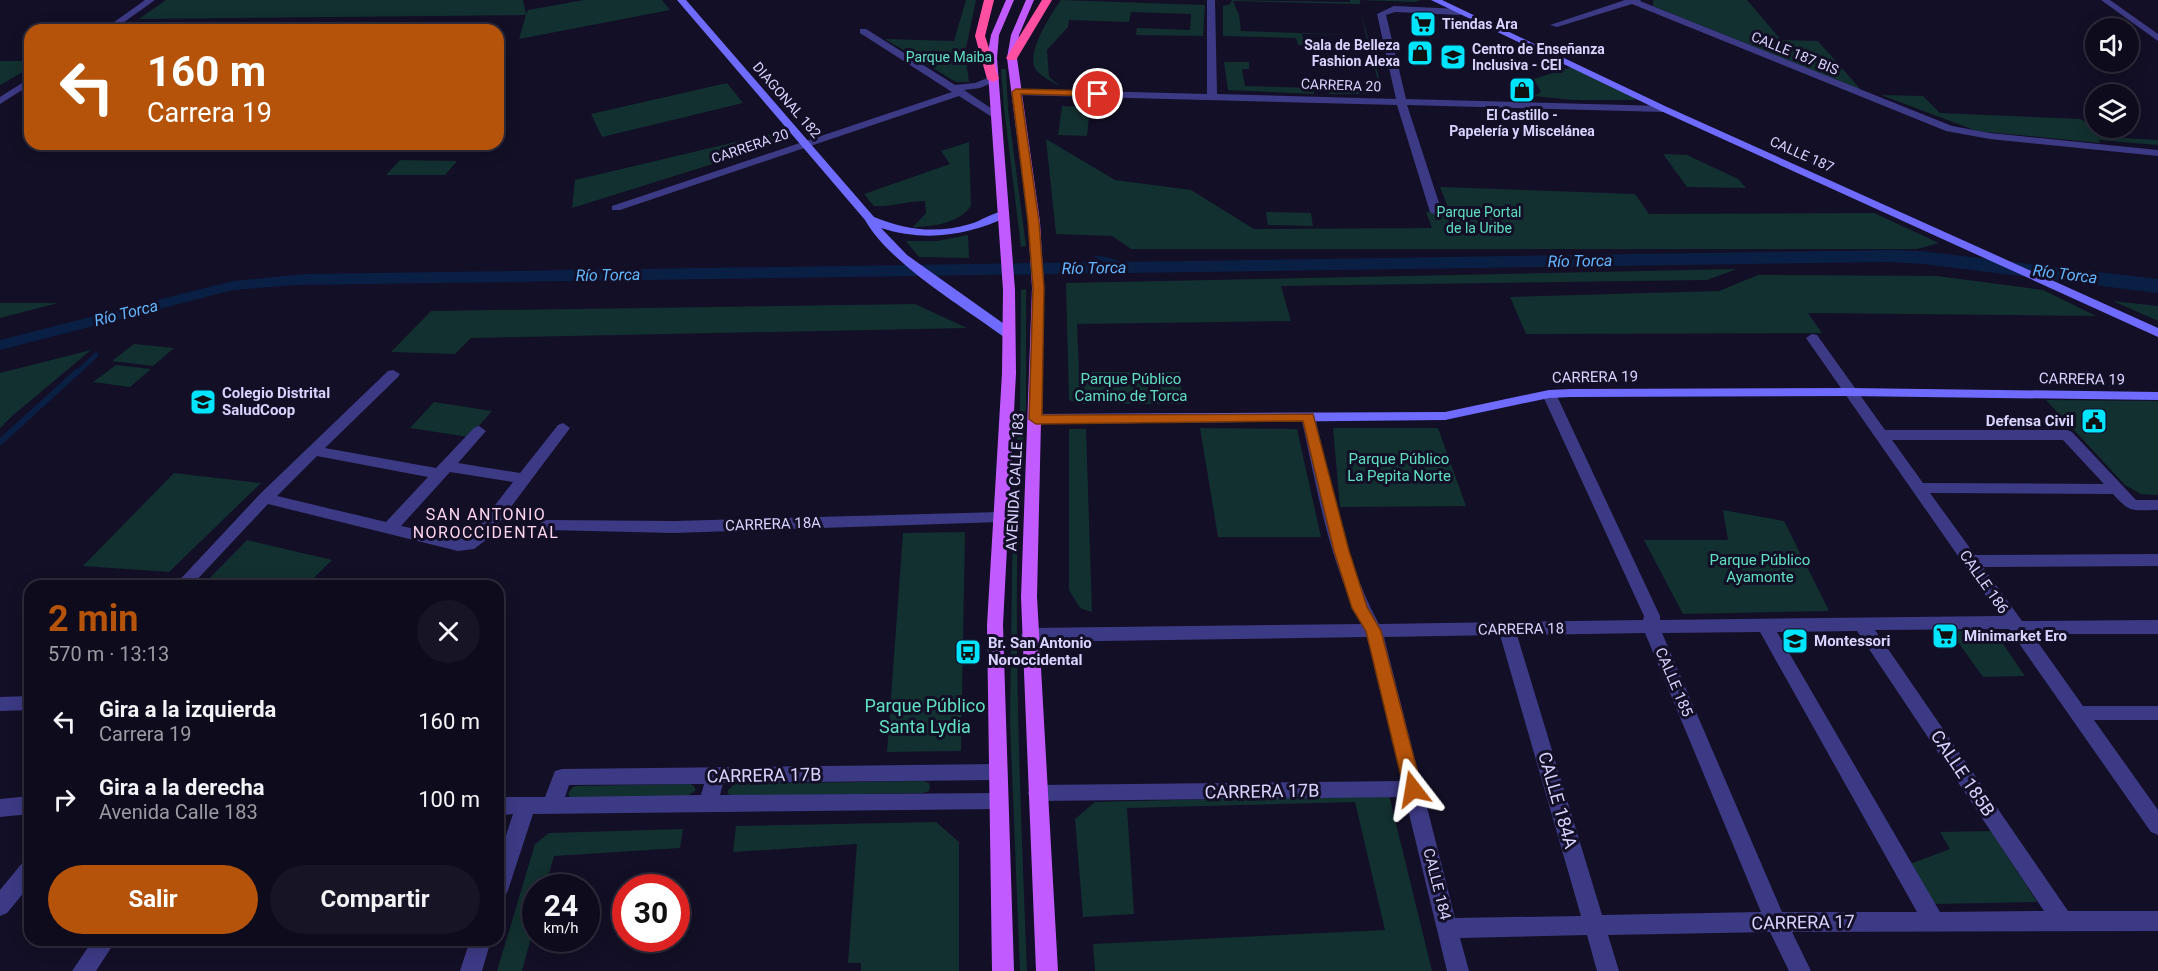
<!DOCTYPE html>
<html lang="es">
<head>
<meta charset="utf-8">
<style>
	body { margin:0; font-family:Roboto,sans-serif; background:#171425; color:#f1f3f6; height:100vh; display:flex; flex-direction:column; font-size:22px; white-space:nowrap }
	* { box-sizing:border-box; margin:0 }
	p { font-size:20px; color:#9b9ba3 }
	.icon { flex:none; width:33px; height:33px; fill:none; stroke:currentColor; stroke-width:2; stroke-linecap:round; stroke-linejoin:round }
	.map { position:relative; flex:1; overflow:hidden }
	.details { position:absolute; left:24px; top:580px; width:480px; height:366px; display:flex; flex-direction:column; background:#0e0b1c; border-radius:18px; box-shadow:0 3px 15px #0003,0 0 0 2px #2e2b3b }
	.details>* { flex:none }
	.top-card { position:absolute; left:24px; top:24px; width:480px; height:126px; border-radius:18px; box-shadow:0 3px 15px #0003,0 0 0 2px #2e2b3b; background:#b45309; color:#fff; overflow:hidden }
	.tools { position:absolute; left:2085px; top:18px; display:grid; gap:12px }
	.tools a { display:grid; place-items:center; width:54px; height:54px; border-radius:50%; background:#0e0b1c; box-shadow:0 3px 15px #0003,0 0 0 2px #2e2b3b; font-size:30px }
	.speed { position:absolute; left:522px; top:874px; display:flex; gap:12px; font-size:30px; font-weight:700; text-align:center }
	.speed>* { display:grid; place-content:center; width:78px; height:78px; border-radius:50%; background:#0e0b1c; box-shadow:0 3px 15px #0003,0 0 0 2px #2e2b3b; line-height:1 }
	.speed small { font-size:15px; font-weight:400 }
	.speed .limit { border:9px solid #d22; background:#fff; color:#111 }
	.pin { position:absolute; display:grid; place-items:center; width:51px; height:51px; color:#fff; margin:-26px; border:3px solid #fff; border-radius:50%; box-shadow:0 2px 6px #0007 }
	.me { position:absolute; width:66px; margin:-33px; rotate:346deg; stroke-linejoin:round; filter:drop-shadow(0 0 4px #0008) }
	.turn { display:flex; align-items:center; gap:21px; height:126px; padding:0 24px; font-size:27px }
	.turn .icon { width:78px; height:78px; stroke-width:2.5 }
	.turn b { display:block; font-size:42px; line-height:51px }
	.round { display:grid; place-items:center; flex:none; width:63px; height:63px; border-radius:32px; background:#171425 }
	.head { display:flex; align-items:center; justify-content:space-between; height:102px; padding:0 24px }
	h1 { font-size:36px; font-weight:700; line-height:45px; color:#b45309 }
	.cta { display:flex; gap:12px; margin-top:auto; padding:12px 24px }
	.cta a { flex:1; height:69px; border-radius:36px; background:#b45309; color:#fff; font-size:24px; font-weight:700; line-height:69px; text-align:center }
	.cta a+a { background:#171425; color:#f1f3f6 }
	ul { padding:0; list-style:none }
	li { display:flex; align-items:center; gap:18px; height:78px; padding:0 24px }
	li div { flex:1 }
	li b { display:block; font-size:22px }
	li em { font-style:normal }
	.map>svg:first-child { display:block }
	.green { fill:#12302f }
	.water { fill:#0a1f44 }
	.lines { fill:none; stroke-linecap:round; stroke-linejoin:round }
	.stream-far1 { stroke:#0a1f44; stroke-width:4.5 }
	.stream { stroke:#0a1f44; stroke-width:6 }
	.street { fill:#3d3a85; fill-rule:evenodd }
	.secondary { fill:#6f6bff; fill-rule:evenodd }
	.primary { fill:#c25bff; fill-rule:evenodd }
	.highway { fill:#ff4fa3; fill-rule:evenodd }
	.route { fill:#b45309; stroke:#753606; stroke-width:1.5 }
	.labels { text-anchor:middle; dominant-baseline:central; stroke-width:6; stroke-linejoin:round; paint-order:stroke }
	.far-poi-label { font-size:14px; font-weight:bold; fill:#d9d4ff; stroke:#130f26; text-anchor:start }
	.far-street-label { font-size:14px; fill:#d9d4ff; stroke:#130f26 }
	.far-park-label { font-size:14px; fill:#5fe0c0; stroke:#130f26 }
	.street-label { font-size:15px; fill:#d9d4ff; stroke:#130f26 }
	.park-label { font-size:15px; fill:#5fe0c0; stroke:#130f26 }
	.poi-label { font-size:15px; font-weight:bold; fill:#d9d4ff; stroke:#130f26; text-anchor:start }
	.water-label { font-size:16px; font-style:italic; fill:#62b6ff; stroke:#130f26 }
	.neighbourhood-label { font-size:16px; letter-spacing:1.5px; fill:#ffd6f0; stroke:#130f26 }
	.near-park-label { font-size:18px; fill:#5fe0c0; stroke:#130f26 }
	.near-street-label { font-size:18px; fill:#d9d4ff; stroke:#130f26 }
</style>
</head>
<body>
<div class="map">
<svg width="2158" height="971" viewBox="0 0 2158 971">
	<rect width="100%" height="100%" fill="#130f26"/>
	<path class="green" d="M166 0H523L526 14 528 10 584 0H662L670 10 519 39 526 15 139 19Z
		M966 0H976L965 53 969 82H956L885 39 954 41Z
		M1061 0 1205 5 1203 36 1136 35 1137 28 1190 30 1191 14 1131 12 1129 22 1069 20 1068 27 1047 50 1049 77 1060 86C1052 82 1042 77 1036 70 1025 54 1051 14 1061 0Z
		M1232 0 1350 2V0H1421L1414 2 1360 0V4H1357L1233 1 1239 15 1241 31 1354 35 1302 34 1304 44 1368 45 1361 13 1383 92 1378 94H1329L1328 90 1381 92 1369 47 1298 45 1296 38 1223 36V6L1230 4Z
		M1653 0H1747L1781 40 1818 41 1861 90 1653 6Z
		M0 61H30V68L0 85Z
		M1224 62H1249V69H1242L1245 86 1313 88 1314 94 1228 90Z
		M1572 67 1634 97 1635 100H1573L1534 96 1541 92 1534 79Z
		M1001 69H1006L1008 109 1026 246 1021 247 1004 108Z
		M727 83 743 103 602 137 591 114Z
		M1881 95 1923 96 1940 113 2081 119 2105 137 2158 140V145L2099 140 2100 143 1977 131Z
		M1062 106 1090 107 1087 136 1058 135Z
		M769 134 777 144 572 208 575 180Z
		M1046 139 1115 180 1191 190 1254 229 1432 228 1426 212 1449 210 1440 187 1635 194 1649 214 1874 213 1939 243 1917 249H1131L1112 236 1056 234Z
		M969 142 971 206C959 223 933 227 913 227L926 213 925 201C908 201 892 207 874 206L864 194 950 164 941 151Z
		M1663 154 1687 155 1738 179 1746 188 1687 187Z
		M400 160 457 161 445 175H386Z
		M1266 212 1311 213 1313 226 1268 225Z
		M968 235 969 258 919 257 906 241H937Z
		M1737 269 1707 280 1281 286 1291 321 1077 324 1079 372H1180L1183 404H1081L1069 400 1066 283Z
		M1758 275 1937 276 2043 290 2096 316 1808 313 1822 333 1526 334 1510 297 1719 291Z
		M1026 289V405L1020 479H1014L1020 406 1021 290Z
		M2113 301 2158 306V321Z
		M0 303H58L0 318Z
		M915 304 967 328 471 338 455 354 391 352 431 311Z
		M134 344 174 348 153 366 112 361Z
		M91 350 11 417 0 428V373Z
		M116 365 151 369 130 387 93 382Z
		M2046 400 2158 401V495L2141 494 2125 485Z
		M434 402 492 411 469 437 410 428Z
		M1200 428 1297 429 1321 537H1218Z
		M1333 428H1438L1466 506 1340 507Z
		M1069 429H1086L1092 612 1080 608 1069 590Z
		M174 473 261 483 169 572 83 566Z
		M1013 506H1018C1014 662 1021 816 1027 971H1020L1010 722Z
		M1723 510 1784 521 1829 611 1683 614 1644 540H1728Z
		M965 532 961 751 887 752 903 533Z
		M247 540 332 560 306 586H202Z
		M1950 631H1994L2025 676 1983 677Z
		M924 781 929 783 930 787 929 791 923 793 733 796 728 794V790L735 784Z
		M690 784 694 786 696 790 686 797H570L568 794 572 788 576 786Z
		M1389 795 1432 971H1095L1093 944 1385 930 1355 802 1127 808 1134 914 1083 917 1075 819 1095 802Z
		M936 822 959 842V971H861V963H848L857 844 733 852 736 826Z
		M683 829 680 848 554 856 545 888H536L535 923 522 971H497L535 844 549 833Z
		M1991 831 2037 902 1935 904 1910 864 1950 849 1940 832Z"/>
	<path class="water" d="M1892 250 1920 251 2158 279V293L1923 264 1890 262 295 285 233 290 0 350V340L201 289 234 281 305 274 1103 262 1093 256C1104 256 1110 257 1120 262Z"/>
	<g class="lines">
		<path class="stream-far1" d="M76 374 96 355"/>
		<path class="stream" d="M0 442 77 372"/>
		<path class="street" d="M145 0H155L113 30H103Z
			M1207 0H1215L1217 94 1396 99 1377 14 1394 6 1460 9 1464 12 1460 15 1395 12 1386 15 1406 99 1664 106 1669 109 1664 112 1407 105 1442 212 1436 215 1430 212 1397 105 1016 95 1011 92 1016 89 1207 94Z
			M1625 0H1641L1640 1 1952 126 1990 133 2158 150V156L1990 139 1946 131 1632 4 1557 27 1550 25Z
			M2101 0H2110L2158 34V41Z
			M860 29H866L955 85 975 83 990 77H996V81L980 88 964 90 1001 115 992 117 959 96 620 210H612V206L952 92 860 33Z
			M30 78V85L0 104V97Z
			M1812 334 1817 335 1885 430H2067L2072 432 2136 500H2158V510C2132 510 2131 514 2113 494L1930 493 1975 555 2158 554V566L1983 567 2022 621 2158 620V634H2032L2083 706H2158V720H2094L2158 810V835L2151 832 2009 629 1875 630 2068 911H2158V931L1792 932 1811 971H1789L1770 932 1608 935 1619 971H1597L1587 935 1460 938 1469 971H1447L1405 797 1038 801 1031 799 1028 793 1031 787 1038 785 1402 781 1367 637 1030 642 1024 640 1021 635 1024 630 1030 628 1362 624C1328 560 1317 487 1301 417L1308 413 1315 417C1332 487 1344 560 1379 624L1643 620 1644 616 1542 394 1549 390 1556 394 1660 616V620L2000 616 1806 338ZM1892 440H2063L2104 484 1923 483ZM1857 631 2044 911 1940 912 1777 632ZM1760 632 1917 912H1782L1662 633ZM1645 633 1761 912 1602 915 1517 635ZM1500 635 1581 916 1455 918 1384 637Z
			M393 370 400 374 398 377 325 448 436 468 474 428 479 426 486 431 458 463 520 473 558 425 563 423 570 428 487 539 474 549 458 551 268 504 191 586H174L260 494 388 371ZM317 456 428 477 386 522 277 496ZM450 472 513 482 475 531 465 539 401 526Z
			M1000 512 1005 513 1008 517 1005 521 1000 522 674 533 547 530 542 529 539 525 542 521 547 520 674 521Z
			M30 696V710L0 711V697Z
			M997 764 1004 766 1006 772 1004 778 997 780 723 783 720 795 998 793 1005 795 1008 801 1005 807 998 809 533 814 508 890 505 897 498 900V860L513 814 498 815V797H545L555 771 562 769ZM704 784 701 795 565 797 569 785Z
			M30 796V814L0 817V799Z
			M30 860V885L7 913 0 916V890L23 862Z
			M93 940H116L96 971H72Z
			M470 940H491L482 971H460Z"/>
		<path class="secondary" d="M677 0H686L874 217C905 230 937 234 970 224 982 221 997 209 1009 212V216C967 236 925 242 881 228L907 255 1014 331 1015 334 1014 337H1004C962 306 890 264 865 220Z
			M1431 0H1442L1667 107 2158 328V337L1661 111Z
			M1849 388 2158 392V400L1849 396 1571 397 1549 398 1445 420 1036 424 1029 419 1036 414 1445 412 1549 390 1571 389Z"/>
		<path class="primary" d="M1006 0H1014L999 35 997 58 1015 290 1016 373 1003 625 1014 971H992L987 625 1002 373 1003 290 987 58 991 35Z
			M1026 0H1034L1019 35 1017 58 1040 222 1044 288 1037 597 1058 971H1036L1021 597 1032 288 1028 222 1007 58 1011 35Z"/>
		<path class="highway" d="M984 0H994L985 36 999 79 993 82 987 79 975 36Z
			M1042 0H1052L1016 60H1008L1006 58Z"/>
	</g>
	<path class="route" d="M1016 89 1098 91 1102 94 1098 96 1021 94 1039 222 1044 288 1042 415 1313 414 1349 551 1367 607 1381 631 1422 789 1419 795 1413 797 1407 795 1404 789 1366 631 1352 608 1334 551 1303 421 1036 424 1029 419 1033 288 1028 222 1012 92Z"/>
	<defs>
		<g id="supermarket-square" transform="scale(1.35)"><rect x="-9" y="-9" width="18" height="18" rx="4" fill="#00e5ff" stroke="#130f26"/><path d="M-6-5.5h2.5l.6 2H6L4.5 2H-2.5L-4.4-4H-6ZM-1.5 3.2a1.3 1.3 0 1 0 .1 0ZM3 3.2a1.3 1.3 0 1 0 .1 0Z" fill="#111"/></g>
		<g id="shop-square" transform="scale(1.35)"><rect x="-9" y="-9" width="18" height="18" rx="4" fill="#00e5ff" stroke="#130f26"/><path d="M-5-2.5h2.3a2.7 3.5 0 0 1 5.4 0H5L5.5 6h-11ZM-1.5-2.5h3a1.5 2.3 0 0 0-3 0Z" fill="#111"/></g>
		<g id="school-square" transform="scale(1.35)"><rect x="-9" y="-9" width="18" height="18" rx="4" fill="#00e5ff" stroke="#130f26"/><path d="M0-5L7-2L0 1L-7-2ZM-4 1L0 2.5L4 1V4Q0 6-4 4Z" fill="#111"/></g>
		<g id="civic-square" transform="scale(1.35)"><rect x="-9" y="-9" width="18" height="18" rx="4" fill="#00e5ff" stroke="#130f26"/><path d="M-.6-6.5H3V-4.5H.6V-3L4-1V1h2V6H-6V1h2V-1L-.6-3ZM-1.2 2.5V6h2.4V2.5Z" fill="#111"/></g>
		<g id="bus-square" transform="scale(1.35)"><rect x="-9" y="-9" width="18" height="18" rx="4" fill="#00e5ff" stroke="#130f26"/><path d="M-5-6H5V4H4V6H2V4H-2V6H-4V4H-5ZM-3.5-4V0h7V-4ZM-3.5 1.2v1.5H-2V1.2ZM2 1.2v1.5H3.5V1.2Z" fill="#111"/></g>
	</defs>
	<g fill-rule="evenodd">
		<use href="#supermarket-square" x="1423" y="24"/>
		<use href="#shop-square" x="1420" y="53"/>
		<use href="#school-square" x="1453" y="57"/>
		<use href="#shop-square" x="1522" y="90"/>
		<use href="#school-square" x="203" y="402"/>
		<use href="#civic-square" x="2094" y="421"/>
		<use href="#supermarket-square" x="1945" y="636"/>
		<use href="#school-square" x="1795" y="641"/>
		<use href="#bus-square" x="968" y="652"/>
	</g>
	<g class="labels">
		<g class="far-poi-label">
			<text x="1442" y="24">Tiendas Ara</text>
			<text x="1400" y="45" text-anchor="end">Sala de Belleza<tspan x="1400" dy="16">Fashion Alexa</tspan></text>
			<text x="1472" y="49">Centro de Enseñanza<tspan x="1472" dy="16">Inclusiva - CEI</tspan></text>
			<text x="1522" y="115" text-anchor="middle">El Castillo -<tspan x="1522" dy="16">Papelería y Miscelánea</tspan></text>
		</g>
		<g class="far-street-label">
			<text transform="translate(1795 53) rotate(22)">CALLE 187 BIS</text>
			<text transform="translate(1341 85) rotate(2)">CARRERA 20</text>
			<text transform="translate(787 100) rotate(49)">DIAGONAL 182</text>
			<text transform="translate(750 146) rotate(-19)">CARRERA 20</text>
			<text transform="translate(1802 154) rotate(24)">CALLE 187</text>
		</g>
		<g class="far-park-label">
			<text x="949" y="57">Parque Maiba</text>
			<text x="1479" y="212">Parque Portal<tspan x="1479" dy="16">de la Uribe</tspan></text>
		</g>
		<g class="street-label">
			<text transform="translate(1595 377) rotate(-1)">CARRERA 19</text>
			<text transform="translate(2082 379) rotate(1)">CARRERA 19</text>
			<text transform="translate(1015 482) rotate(-87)">AVENIDA CALLE 183</text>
			<text transform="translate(773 524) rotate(-2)">CARRERA 18A</text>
			<text transform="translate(1984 582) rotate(55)">CALLE 186</text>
			<text transform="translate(1521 629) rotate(-1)">CARRERA 18</text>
			<text transform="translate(1674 682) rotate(67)">CALLE 185</text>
			<text transform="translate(1437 884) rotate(76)">CALLE 184</text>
		</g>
		<g class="park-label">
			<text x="1131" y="379">Parque Público<tspan x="1131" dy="17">Camino de Torca</tspan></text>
			<text x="1399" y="459">Parque Público<tspan x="1399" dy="17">La Pepita Norte</tspan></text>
			<text x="1760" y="560">Parque Público<tspan x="1760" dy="17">Ayamonte</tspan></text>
		</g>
		<g class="poi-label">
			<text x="222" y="393">Colegio Distrital<tspan x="222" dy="17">SaludCoop</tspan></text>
			<text x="2074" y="421" text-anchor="end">Defensa Civil</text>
			<text x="1964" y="636">Minimarket Ero</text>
			<text x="1814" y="641">Montessori</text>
			<text x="988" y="643">Br. San Antonio<tspan x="988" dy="17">Noroccidental</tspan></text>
		</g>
		<g class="water-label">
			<text transform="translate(1580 261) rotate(-1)">Río Torca</text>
			<text transform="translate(1094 268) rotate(-1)">Río Torca</text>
			<text transform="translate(2065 274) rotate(7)">Río Torca</text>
			<text transform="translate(608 275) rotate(-1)">Río Torca</text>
			<text transform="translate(126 313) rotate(-14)">Río Torca</text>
		</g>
		<g class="neighbourhood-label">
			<text x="486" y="514">SAN ANTONIO<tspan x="486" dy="18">NOROCCIDENTAL</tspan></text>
		</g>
		<g class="near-park-label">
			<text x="925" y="705">Parque Público<tspan x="925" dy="21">Santa Lydia</tspan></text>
		</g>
		<g class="near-street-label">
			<text transform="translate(1963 773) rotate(56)">CALLE 185B</text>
			<text transform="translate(764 775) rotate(-1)">CARRERA 17B</text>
			<text transform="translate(1262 791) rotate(-1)">CARRERA 17B</text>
			<text transform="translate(1558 800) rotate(74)">CALLE 184A</text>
			<text transform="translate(1803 922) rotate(-1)">CARRERA 17</text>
		</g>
	</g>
</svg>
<div class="tools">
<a><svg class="icon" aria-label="sound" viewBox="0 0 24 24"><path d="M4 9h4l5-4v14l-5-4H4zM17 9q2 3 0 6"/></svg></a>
<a><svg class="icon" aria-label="layers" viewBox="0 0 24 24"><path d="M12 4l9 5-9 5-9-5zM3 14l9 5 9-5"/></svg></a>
</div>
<div class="speed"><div>24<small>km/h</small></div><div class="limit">30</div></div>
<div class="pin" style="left:1098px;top:94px;background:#d93025"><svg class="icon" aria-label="arrive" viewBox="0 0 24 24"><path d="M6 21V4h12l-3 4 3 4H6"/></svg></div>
<svg class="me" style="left:1413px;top:789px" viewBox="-20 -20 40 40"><path d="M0-17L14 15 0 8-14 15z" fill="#b45309" stroke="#fff" stroke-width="4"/></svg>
<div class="top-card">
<div class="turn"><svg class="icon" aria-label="left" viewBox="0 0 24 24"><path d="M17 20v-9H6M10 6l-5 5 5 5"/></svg><div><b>160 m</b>Carrera 19</div></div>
</div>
<section class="details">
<div class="head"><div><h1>2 min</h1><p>570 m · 13:13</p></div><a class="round"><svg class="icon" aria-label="close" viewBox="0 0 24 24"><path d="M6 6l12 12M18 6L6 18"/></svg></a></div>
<ul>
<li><svg class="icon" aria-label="left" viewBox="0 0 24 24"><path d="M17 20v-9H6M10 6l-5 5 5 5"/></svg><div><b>Gira a la izquierda</b><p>Carrera 19</p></div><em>160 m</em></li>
<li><svg class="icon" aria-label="right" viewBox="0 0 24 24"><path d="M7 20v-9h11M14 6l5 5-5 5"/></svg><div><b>Gira a la derecha</b><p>Avenida Calle 183</p></div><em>100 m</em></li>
</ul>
<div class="cta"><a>Salir</a><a>Compartir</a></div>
</section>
</div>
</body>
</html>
